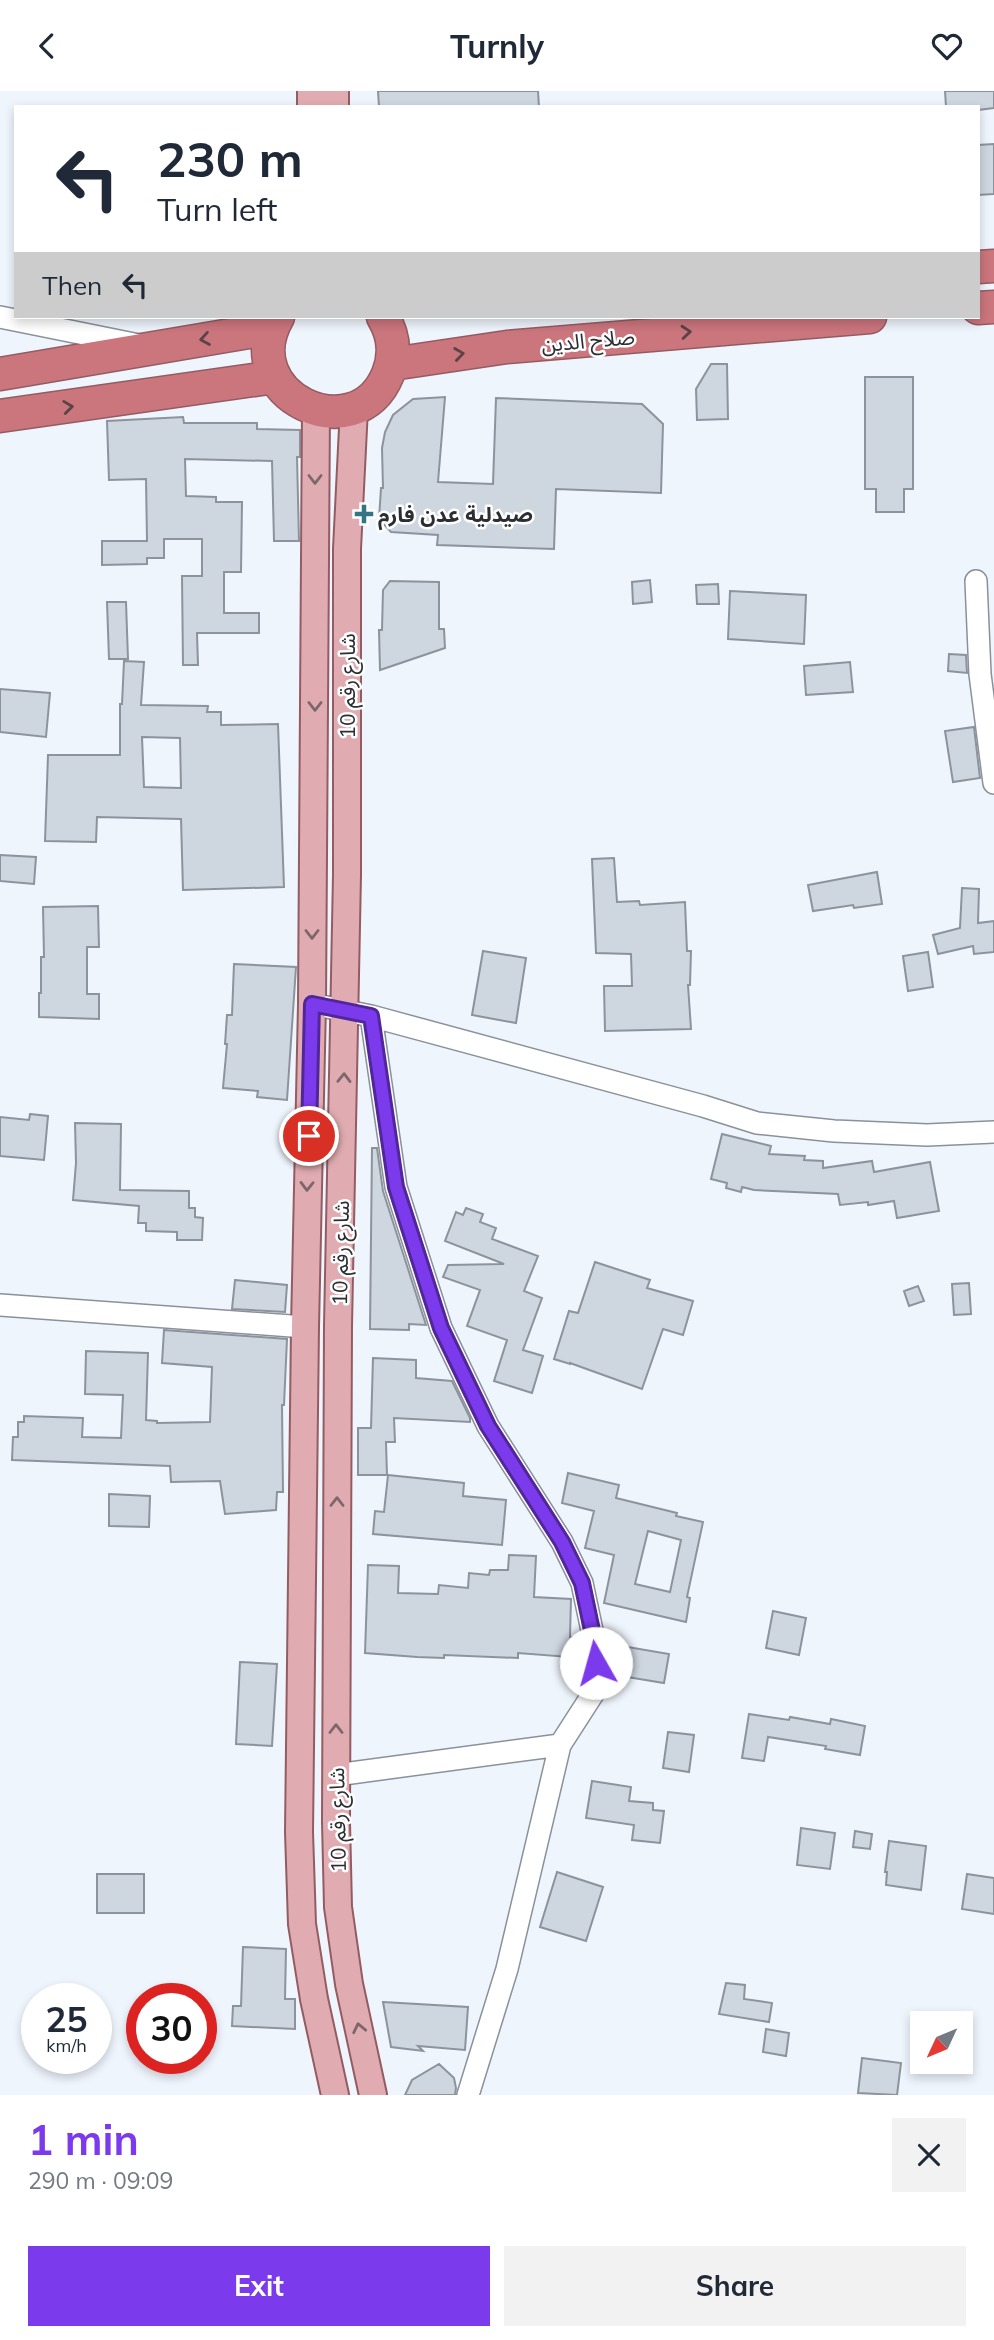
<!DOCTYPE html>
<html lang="en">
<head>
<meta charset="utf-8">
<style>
	body { margin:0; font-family:Mulish,"Noto Sans Arabic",sans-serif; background:#f2f2f3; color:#1f2937; height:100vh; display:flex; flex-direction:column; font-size:26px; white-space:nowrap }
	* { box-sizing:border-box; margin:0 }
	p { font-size:23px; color:#747a83 }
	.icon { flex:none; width:38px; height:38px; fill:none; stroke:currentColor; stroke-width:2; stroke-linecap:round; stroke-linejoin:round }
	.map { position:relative; height:2004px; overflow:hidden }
	.panel { display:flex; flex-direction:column; background:#fff; flex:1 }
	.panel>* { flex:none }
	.guide { position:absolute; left:14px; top:14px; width:966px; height:214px; border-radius:0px; box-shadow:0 4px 10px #0003; background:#fff; color:#1f2937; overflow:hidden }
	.needle { width:46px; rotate:226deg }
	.controls { position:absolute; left:910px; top:1920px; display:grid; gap:14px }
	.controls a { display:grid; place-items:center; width:63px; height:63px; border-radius:0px; background:#fff; box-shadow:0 4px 10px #0003; font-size:35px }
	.speed { position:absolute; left:21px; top:1892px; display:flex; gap:14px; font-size:35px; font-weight:700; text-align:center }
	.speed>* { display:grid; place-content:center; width:91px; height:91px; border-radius:50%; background:#fff; box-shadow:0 4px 10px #0003; line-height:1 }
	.speed small { font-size:18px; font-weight:400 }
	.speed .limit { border:10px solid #d22; background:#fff; color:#111 }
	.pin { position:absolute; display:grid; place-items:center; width:60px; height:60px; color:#fff; margin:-30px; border:4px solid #fff; border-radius:50%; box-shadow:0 2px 7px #0007 }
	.me { position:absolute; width:77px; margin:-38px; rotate:353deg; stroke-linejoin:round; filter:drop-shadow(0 0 5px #0008) }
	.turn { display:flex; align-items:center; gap:24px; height:147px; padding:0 28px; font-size:32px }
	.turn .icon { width:91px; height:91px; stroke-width:2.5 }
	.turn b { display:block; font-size:49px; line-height:60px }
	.then { display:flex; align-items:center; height:66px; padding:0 28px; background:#0003; gap:14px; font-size:26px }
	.round { display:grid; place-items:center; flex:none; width:74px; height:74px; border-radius:0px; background:#f2f2f3 }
	.overview { display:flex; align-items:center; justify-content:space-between; height:119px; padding:0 28px }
	h1 { font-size:42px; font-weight:700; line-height:52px; color:#7c3aed }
	.cta { display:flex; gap:14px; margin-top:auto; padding:14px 28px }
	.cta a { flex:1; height:80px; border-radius:0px; background:#7c3aed; color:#fff; font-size:28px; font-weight:700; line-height:80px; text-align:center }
	.cta a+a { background:#f2f2f3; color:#1f2937 }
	header { display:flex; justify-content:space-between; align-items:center; height:91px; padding:0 28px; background:#fff; font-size:32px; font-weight:700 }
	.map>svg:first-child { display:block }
	.building { fill:#ced6e0; stroke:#8c939d; stroke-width:2; fill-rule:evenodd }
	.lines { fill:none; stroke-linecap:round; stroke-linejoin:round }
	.minor-casing { stroke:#8a919a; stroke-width:24 }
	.major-casing { stroke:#935c63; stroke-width:30 }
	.highway-casing { stroke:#935c63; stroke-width:35 }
	.minor { stroke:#fff; stroke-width:21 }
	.major { stroke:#e0acb1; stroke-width:26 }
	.highway { stroke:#cb757d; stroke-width:32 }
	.oneway { stroke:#5b4348 }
	.oneway2 { stroke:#7c676b }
	.route-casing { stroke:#51269a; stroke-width:18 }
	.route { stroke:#7c3aed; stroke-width:12 }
	.poi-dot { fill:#337587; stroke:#fff; stroke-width:2.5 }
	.labels { text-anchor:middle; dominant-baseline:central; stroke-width:5; stroke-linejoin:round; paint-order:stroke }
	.street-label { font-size:21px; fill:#2b2e32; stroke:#fff }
	.poi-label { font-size:21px; font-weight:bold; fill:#2b2e32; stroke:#fff; text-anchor:start }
</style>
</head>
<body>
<header><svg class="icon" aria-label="back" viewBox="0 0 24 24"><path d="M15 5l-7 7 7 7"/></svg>Turnly<svg class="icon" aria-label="heart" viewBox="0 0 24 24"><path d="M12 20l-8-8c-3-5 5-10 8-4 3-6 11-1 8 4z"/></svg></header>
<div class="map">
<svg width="994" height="2004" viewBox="0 0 994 2004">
	<rect width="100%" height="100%" fill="#eff5fd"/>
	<path class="building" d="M378 0H538L539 16H379Z
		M945 0H994V17L978 19V16H946Z
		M994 53V103L978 104V54Z
		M711 273H727L728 328 697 329 696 298Z
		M865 286H913V398H904V421H876V398H865Z
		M445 306 438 391 493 393 496 307 642 313 663 333 661 402 556 398 554 458 437 454 438 444 391 441 379 428 381 397H383L382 357 385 341 393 324 413 308Z
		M183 326 184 332H257V338L300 339V366H297L299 450H274L272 370 185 368 186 405 216 406V411H242L241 481H224V522H259V542H197L198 574H183L182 485H202V448H164V467H147V473L102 474V450H147L146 388 109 389 107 330Z
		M650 489 652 511 633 513 632 491Z
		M390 490 439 491V538H444L445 557 380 579 379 539H382L383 499Z
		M718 493 719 513H697L696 494Z
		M730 500 806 504 804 553 728 548Z
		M107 511H126L128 568H109Z
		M949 563 966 564 967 582 948 580Z
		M124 570 144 571 141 614 208 615 207 621H221V634L278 633 284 796 183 799 181 728 97 726 96 751 45 750 48 664H120V613H122ZM142 646 180 647 181 697 144 696Z
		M850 571 853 601 806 604 804 575Z
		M0 598 50 602 46 646 0 641Z
		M974 636 980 687 953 691 945 640Z
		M0 764 36 766 34 793 0 790Z
		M614 767 617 811 639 810 640 814 685 811 687 860H691L690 894H688L691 938 605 940 604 895H632L631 863 596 862 592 768Z
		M877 781 882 813 854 817 853 814 813 820 808 794Z
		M962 797 979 798 978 832 994 830V861L974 863 973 855 938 863 933 844 960 837Z
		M98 815 99 856H87V903H99V928L39 926V902H41V866H44L43 816Z
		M483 860 526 867 516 932 472 924Z
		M928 861 933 896 908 900 903 865Z
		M234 873 296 876 287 1009 257 1006 258 1000 223 997 227 953H225L227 924H232Z
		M30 1023 48 1025 44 1069 0 1065V1026L29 1029Z
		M75 1032 121 1033 120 1099 189 1100V1117H195V1126L203 1127 202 1149H177V1141L146 1140V1132H138L139 1115 73 1109 76 1072Z
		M722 1043 771 1055 769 1063 805 1065 804 1069 823 1070V1077L872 1070 874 1081 930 1071 939 1120 897 1127 894 1110 868 1114V1111L840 1114 838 1103 754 1099 742 1096 741 1101 726 1097 727 1092 711 1088Z
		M372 1057H377L383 1100 426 1234 409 1233V1239L370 1238Z
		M466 1117 483 1123 480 1131 496 1137 492 1148 538 1165 524 1200 542 1207 523 1259 543 1265 532 1302 494 1290 507 1249 467 1235 480 1199 443 1186 448 1174 504 1173 445 1150 456 1121 463 1124Z
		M595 1171 650 1189 647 1197 693 1210 683 1244 663 1238 642 1298 570 1272V1273L554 1268 569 1220 578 1222Z
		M235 1189 287 1194 285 1221 232 1218Z
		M969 1192 971 1223 954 1224 952 1193Z
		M918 1195 924 1210 909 1215 904 1200Z
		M164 1239 287 1248 284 1314H282L283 1401H277L276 1419 225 1423 220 1390 171 1391 170 1375 12 1369 13 1346H18V1331H24V1325L83 1327 82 1346 121 1347 123 1304 85 1303 86 1260 148 1262 146 1329 157 1330V1332L210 1331 212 1276 162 1272Z
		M373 1267 416 1269V1287L452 1290 470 1327V1331L394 1327 395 1351H386L387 1384H358V1337H371Z
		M568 1382 619 1394 616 1407 677 1422 676 1425 703 1431 687 1506 690 1507 686 1531 604 1512 614 1464 585 1457 594 1420 562 1412ZM648 1440 681 1449 670 1501 635 1493Z
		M388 1384 464 1392 463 1405 506 1409 502 1454 373 1443 375 1420 384 1421Z
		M109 1403 150 1405 149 1436 109 1435Z
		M509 1464 536 1465 534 1506 571 1508 570 1546 580 1547 582 1567 518 1562V1567L444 1564V1567L417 1566 365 1562 368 1474 399 1475 398 1502 438 1503 439 1494 468 1497 469 1482 489 1484 490 1479H508Z
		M773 1520 806 1527 799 1564 766 1557Z
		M616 1554 669 1563 664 1592 627 1586 629 1576 613 1573Z
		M240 1571 277 1573 272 1655 236 1653Z
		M749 1623 789 1629 790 1626 830 1633 831 1628 865 1635 860 1664 825 1658 826 1655 768 1646 764 1670 742 1667Z
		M668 1641 694 1644 689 1681 663 1677Z
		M592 1690 631 1696 629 1710 653 1712V1719L664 1720 660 1752 632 1749 634 1734 586 1727Z
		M801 1737 835 1742 830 1778 797 1774Z
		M855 1740 872 1743 870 1758 853 1756Z
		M889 1750 926 1755 921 1799 886 1794 887 1781H885Z
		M557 1781 603 1796 586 1850 540 1836Z
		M97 1783H144V1822H97Z
		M967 1783 994 1787V1823L962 1818Z
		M243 1856 286 1858 285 1908H295V1938L232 1935 233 1915H241Z
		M726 1892 745 1894 744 1908 772 1912 769 1931 719 1923Z
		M383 1911 468 1916 465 1959 418 1955 423 1960 391 1956Z
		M766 1938 789 1942 786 1965 763 1961Z
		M862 1967 901 1972 897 2004 858 2002Z
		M439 1973 454 1987 456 1997 455 2004H405L412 1989Z"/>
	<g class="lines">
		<g class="minor-casing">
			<path id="minor" d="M0 226 139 254
				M976 490 980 583 994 692
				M312 913 371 925 703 1015 757 1032 834 1040 927 1044 994 1041
				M371 925 396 1096 441 1237 488 1335 562 1451 582 1492 594 1549 598 1595 560 1654 507 1878 468 2004
				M0 1214 305 1236
				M336 1684 560 1654"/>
		</g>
		<g class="major-casing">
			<path id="major" d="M311 0V16
				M335 0V16
				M354 317 347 458V784L338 1235 336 1731 338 1816 349 1893 373 2004
				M316 319 312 913 305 1236 299 1741 302 1833 314 1908 335 2004"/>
		</g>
		<g class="highway-casing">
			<path id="highway" d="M978 176 994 175
				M978 217 994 216
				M278 226C233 304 356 362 388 283 396 263 394 244 383 226
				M392 273 507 256 870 226
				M0 283 272 237
				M0 325 275 286"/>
		</g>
		<use href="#minor" class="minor"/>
		<use href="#major" class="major"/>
		<use href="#highway" class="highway"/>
	</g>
	<defs><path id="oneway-chevron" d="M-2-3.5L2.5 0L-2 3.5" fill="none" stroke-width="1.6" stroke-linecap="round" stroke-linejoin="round" transform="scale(1.75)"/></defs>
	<g class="oneway">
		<use href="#oneway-chevron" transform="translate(686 241) rotate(-5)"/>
		<use href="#oneway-chevron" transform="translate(205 248) rotate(170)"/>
		<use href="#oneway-chevron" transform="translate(459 263) rotate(-8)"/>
		<use href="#oneway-chevron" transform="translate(68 316) rotate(-7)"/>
	</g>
	<g class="oneway2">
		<use href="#oneway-chevron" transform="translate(315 388) rotate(90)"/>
		<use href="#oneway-chevron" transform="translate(315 615) rotate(90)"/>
		<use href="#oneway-chevron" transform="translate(312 843) rotate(90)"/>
		<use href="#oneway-chevron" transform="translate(344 987) rotate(-89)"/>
		<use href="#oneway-chevron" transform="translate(307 1095) rotate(91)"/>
		<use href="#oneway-chevron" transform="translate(337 1411) rotate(-90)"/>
		<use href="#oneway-chevron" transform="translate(336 1638) rotate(-90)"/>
		<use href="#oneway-chevron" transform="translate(359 1937) rotate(-102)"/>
	</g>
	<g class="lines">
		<g class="route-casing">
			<path id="route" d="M309 1045 312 913 371 925 396 1096 441 1237 488 1335 562 1451 582 1492 594 1549 596 1572"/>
		</g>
		<use href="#route" class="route"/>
	</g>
	<path class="poi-dot" d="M360.5 412.5h7v7h7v7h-7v7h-7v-7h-7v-7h7z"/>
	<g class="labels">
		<g class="street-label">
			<text transform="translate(588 249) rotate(-5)">صلاح الدين</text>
			<text transform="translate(347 595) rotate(-90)">شارع رقم 10</text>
			<text transform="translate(340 1162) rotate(-89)">شارع رقم 10</text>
			<text transform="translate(337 1729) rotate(-91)">شارع رقم 10</text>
		</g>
		<g class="poi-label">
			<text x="378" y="423">صيدلية عدن فارم</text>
		</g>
	</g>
</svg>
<div class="controls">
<a><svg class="needle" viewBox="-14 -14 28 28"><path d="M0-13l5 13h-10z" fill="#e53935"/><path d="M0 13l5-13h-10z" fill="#747a83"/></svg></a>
</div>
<div class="speed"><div>25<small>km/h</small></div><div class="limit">30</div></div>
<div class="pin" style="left:309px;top:1045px;background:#d93025"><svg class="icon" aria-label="arrive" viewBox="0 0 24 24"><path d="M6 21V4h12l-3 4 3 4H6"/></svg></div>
<svg class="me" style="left:596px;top:1572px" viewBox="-20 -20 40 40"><circle r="19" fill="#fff"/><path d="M0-13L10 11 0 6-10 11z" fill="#7c3aed"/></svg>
<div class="guide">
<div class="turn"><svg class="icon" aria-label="left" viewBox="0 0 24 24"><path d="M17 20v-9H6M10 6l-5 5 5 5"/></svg><div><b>230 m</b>Turn left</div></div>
<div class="then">Then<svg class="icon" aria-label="left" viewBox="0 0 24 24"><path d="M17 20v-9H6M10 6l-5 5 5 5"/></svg></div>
</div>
</div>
<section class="panel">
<div class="overview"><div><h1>1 min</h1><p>290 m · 09:09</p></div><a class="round"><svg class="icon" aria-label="close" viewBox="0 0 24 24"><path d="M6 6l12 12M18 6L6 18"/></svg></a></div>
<div class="cta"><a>Exit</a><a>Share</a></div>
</section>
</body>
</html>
